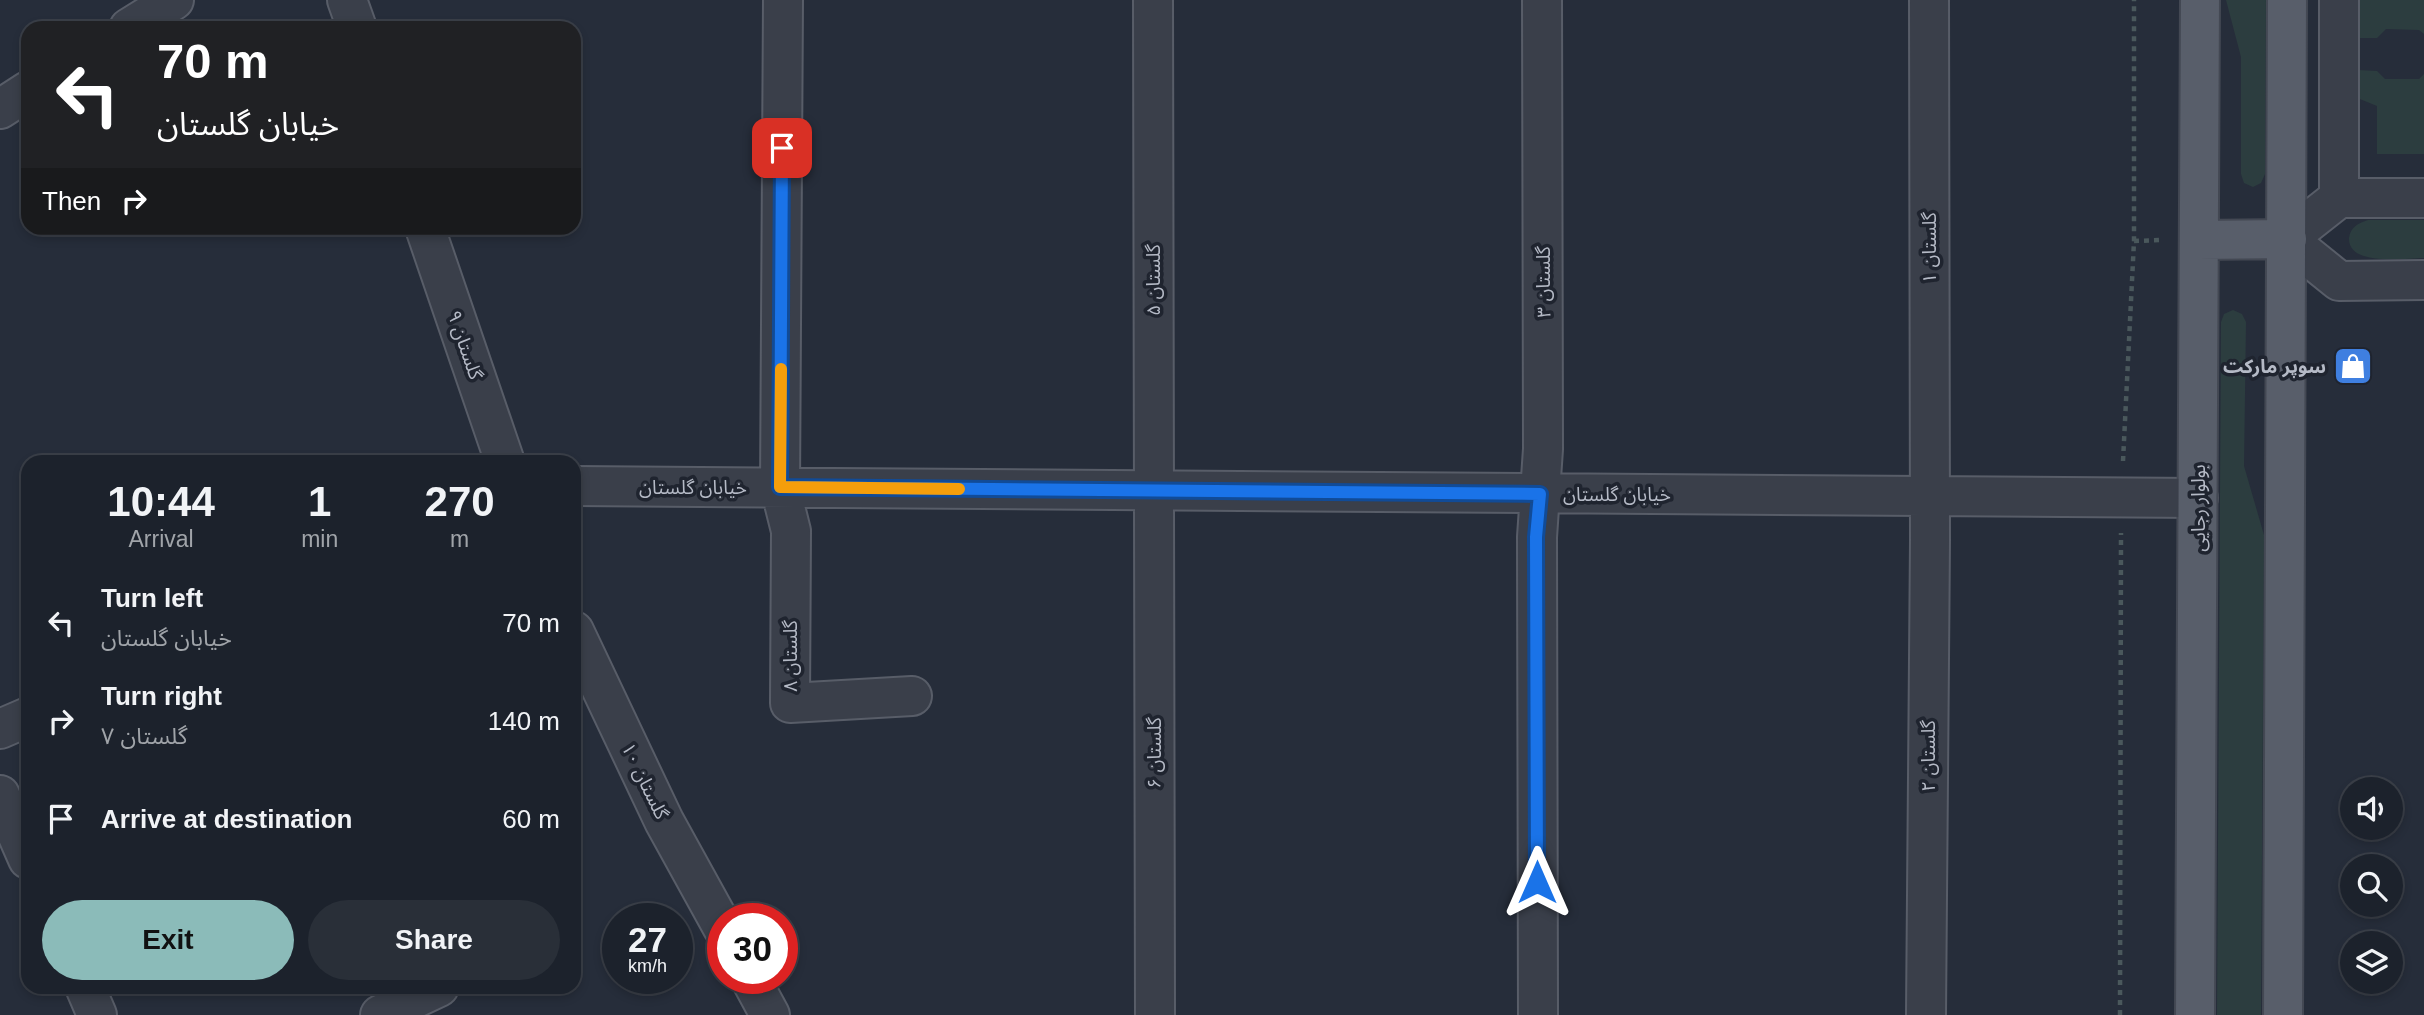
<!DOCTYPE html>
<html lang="en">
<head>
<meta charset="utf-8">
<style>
	body { margin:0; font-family:Helvetica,"Noto Sans Arabic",sans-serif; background:#292f38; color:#f1f3f6; height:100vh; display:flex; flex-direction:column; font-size:26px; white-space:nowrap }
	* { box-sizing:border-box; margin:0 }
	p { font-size:23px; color:#a0a4a9 }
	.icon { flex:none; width:38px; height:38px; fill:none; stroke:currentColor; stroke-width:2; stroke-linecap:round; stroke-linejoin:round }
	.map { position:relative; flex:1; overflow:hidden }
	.side { position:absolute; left:21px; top:455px; width:560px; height:539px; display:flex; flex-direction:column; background:#1c222c; border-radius:21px; box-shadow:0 4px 10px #0003,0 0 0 2px #3a3f48 }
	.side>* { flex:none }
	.hud { position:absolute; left:21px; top:21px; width:560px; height:214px; border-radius:21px; box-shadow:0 4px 10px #0003,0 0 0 2px #3a3f48; background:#202124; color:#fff; overflow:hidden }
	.tools { position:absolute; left:2340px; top:777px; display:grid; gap:14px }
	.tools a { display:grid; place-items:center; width:63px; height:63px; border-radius:50%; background:#1c222c; box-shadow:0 4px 10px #0003,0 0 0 2px #3a3f48; font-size:35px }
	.speed { position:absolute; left:602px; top:903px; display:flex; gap:14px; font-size:35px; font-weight:700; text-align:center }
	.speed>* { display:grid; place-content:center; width:91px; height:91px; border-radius:50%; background:#1c222c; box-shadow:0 4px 10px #0003,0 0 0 2px #3a3f48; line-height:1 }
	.speed small { font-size:18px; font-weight:400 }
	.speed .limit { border:10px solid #d22; background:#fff; color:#111 }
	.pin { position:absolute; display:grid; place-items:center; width:60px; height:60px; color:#fff; margin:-30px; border-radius:14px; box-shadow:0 4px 10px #0006 }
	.me { position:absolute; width:77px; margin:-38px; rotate:0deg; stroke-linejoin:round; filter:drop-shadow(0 0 5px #0008) }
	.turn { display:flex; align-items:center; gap:24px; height:147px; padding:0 21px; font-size:32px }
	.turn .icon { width:91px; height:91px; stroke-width:2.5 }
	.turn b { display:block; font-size:49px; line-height:60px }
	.then { display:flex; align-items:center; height:66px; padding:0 21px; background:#0003; gap:14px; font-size:26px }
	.eta { display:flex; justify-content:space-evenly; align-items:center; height:119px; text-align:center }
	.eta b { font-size:42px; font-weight:700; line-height:49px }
	.primary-button { display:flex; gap:14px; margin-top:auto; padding:14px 21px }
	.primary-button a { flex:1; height:80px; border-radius:42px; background:#8bbbb9; color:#111; font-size:28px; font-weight:700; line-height:80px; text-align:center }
	.primary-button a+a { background:#292f38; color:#f1f3f6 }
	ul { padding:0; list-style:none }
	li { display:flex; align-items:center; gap:21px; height:98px; padding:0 21px }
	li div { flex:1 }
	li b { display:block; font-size:26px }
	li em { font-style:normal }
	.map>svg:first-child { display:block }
	.green { fill:#2c3d3f }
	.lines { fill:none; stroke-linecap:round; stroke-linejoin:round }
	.minor-casing { stroke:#585d68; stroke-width:42 }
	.major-casing { stroke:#434853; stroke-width:42 }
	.path { stroke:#4a585c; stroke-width:4.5; stroke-dasharray:5 5; stroke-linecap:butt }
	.minor { stroke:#3a3f4a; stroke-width:38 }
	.major { stroke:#585e6a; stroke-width:38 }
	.route-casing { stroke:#114b97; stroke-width:18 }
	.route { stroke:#1a73e8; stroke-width:12 }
	.slow { stroke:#f59e0b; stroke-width:12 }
	.labels { text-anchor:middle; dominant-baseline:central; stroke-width:7; stroke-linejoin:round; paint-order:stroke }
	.street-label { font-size:19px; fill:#b5bac6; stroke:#1f242f }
	.poi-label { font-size:19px; font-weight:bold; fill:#b5bac6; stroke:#1f242f; text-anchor:end }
</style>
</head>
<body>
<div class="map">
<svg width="2424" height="1015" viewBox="0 0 2424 1015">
	<rect width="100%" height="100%" fill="#262d3a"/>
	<path class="green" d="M2226 0H2266L2265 174 2261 183 2253 187 2244 183 2241 174V57Z
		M2350 0H2424V34L2419 30 2386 29 2377 38H2358L2350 29Z
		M2358 70 2377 71 2385 79H2419L2424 74V154H2377V106L2350 95Z
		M2368 220H2424V258C2406 258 2348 267 2349 238 2350 227 2359 223 2368 220Z
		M2233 310 2242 314 2246 322 2244 466 2264 535 2261 1015H2217L2221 322 2224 314Z"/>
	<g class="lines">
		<g class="minor-casing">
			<path id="minor" d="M347 0 357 28
				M783 0 780 487 791 531 790 703 912 696
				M1153 0 1155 1015
				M129 28 174 0
				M0 109 28 91
				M2339 198V0
				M2424 198H2339L2287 239 2339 281 2424 280
				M425 228 505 462
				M574 486 2198 498
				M574 631 664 821 723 928
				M0 729 28 717
				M0 795 28 859
				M750 978 770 1015
				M85 987 97 1015
				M380 1015 439 987
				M1538 1015 1537 537 1543 449 1542 0
				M1926 1015 1930 540 1929 0"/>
		</g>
		<g class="major-casing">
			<path id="major" d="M2199 240 2287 239
				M2195 1015 2200 0
				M2283 1015 2287 0"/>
		</g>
		<path class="path" d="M2134 241 2161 240
			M2123 461 2134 241V0
			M2120 1015 2121 533"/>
		<use href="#minor" class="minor"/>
		<use href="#major" class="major"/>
	</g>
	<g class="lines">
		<g class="route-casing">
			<path id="route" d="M782 148 780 487 1540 494 1536 537 1537 882"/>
		</g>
		<use href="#route" class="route"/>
		<path class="slow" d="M781 369 780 487 959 489"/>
	</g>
	<defs>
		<g id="shop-square" transform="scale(2.0125)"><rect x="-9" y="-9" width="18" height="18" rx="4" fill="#3f7fe0" stroke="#1f242f"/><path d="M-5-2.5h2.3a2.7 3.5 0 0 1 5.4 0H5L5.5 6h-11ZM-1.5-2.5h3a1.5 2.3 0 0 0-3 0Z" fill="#fff"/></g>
	</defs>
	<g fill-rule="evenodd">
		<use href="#shop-square" x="2353" y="366"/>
	</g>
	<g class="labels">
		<g class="street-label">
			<text transform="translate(1929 248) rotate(-90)">گلستان ۱</text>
			<text transform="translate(1153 280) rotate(-90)">گلستان ۵</text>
			<text transform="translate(1543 282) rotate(-90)">گلستان ۳</text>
			<text transform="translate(465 345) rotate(71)">گلستان ۹</text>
			<text x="693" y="487">خیابان گلستان</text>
			<text x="1617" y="494">خیابان گلستان</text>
			<text transform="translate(2198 508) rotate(-90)">بولوار رجایی</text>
			<text transform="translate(790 656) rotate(-90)">گلستان ۸</text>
			<text transform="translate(1154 753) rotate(-90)">گلستان ۶</text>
			<text transform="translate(1928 756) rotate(-90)">گلستان ۲</text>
			<text transform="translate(645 781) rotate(64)">گلستان ۱۰</text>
		</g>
		<g class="poi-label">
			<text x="2326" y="366">سوپر مارکت</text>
		</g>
	</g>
</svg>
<div class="tools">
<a><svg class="icon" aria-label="sound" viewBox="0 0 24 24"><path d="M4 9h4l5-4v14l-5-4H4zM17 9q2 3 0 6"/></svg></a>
<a><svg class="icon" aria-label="search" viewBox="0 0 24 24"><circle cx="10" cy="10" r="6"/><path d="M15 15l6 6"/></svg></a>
<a><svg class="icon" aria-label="layers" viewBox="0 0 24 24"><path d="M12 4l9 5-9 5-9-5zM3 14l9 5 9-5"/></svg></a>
</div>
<div class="speed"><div>27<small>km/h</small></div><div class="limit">30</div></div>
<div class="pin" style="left:782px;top:148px;background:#d93025"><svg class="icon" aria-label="arrive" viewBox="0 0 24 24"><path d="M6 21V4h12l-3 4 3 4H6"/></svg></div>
<svg class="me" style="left:1537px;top:882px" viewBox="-20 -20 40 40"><path d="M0-17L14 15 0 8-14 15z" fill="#1a73e8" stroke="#fff" stroke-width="4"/></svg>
<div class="hud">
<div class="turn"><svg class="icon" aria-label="left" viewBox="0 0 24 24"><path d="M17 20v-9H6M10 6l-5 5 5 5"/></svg><div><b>70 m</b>خیابان گلستان</div></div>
<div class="then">Then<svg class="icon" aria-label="right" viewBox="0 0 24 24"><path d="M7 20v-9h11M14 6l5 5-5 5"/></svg></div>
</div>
<section class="side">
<div class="eta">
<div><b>10:44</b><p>Arrival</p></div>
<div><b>1</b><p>min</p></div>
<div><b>270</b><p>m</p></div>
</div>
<ul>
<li><svg class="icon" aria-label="left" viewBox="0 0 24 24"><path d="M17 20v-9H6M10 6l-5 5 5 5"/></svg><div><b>Turn left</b><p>خیابان گلستان</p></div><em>70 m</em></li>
<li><svg class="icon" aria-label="right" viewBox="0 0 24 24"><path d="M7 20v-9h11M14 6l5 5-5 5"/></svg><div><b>Turn right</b><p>گلستان ۷</p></div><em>140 m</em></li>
<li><svg class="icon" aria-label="arrive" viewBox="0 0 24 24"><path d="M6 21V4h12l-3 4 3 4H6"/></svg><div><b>Arrive at destination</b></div><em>60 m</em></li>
</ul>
<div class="primary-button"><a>Exit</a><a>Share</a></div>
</section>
</div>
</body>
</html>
